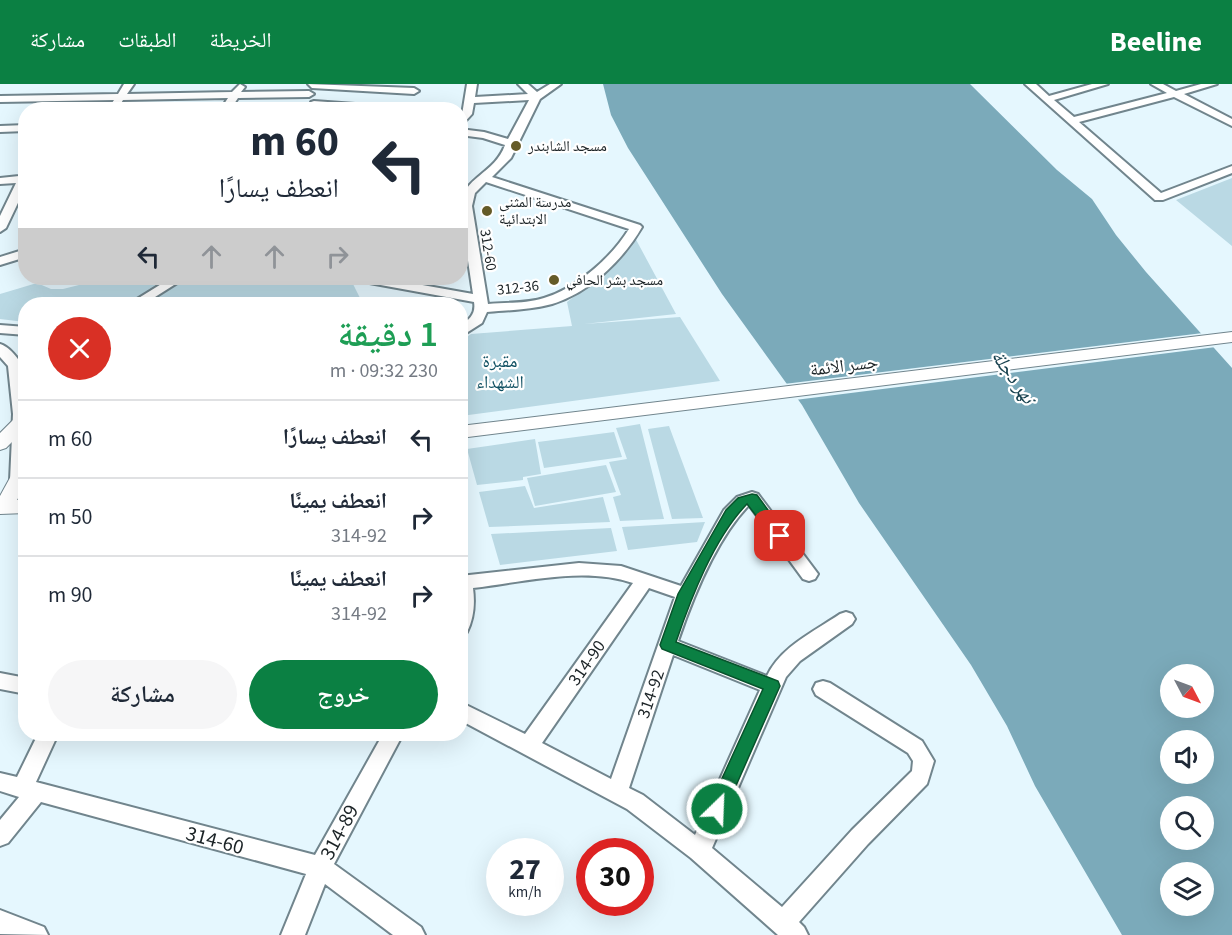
<!DOCTYPE html>
<html lang="ar">
<head>
<meta charset="utf-8">
<style>
	body { margin:0; font-family:"Source Sans 3","Noto Naskh Arabic",sans-serif; background:#f6f6f7; color:#1f2937; direction:rtl; height:100vh; display:flex; flex-direction:column; font-size:22px; white-space:nowrap }
	* { box-sizing:border-box; margin:0 }
	p { font-size:20px; color:#747a83 }
	.icon { flex:none; width:33px; height:33px; fill:none; stroke:currentColor; stroke-width:2; stroke-linecap:round; stroke-linejoin:round }
	.map { position:relative; flex:1; overflow:hidden; direction:ltr }
	.sheet { position:absolute; left:18px; top:213px; width:450px; height:444px; display:flex; flex-direction:column; background:#fff; border-radius:24px; box-shadow:0 6px 24px #0002; direction:rtl }
	.sheet>* { flex:none }
	.guide { position:absolute; left:18px; top:18px; width:450px; height:183px; border-radius:24px; box-shadow:0 6px 24px #0002; direction:rtl; background:#fff; color:#1f2937; overflow:hidden }
	.needle { width:39px; rotate:131deg }
	.fabs { position:absolute; left:1160px; top:580px; display:grid; gap:12px }
	.fabs a { display:grid; place-items:center; width:54px; height:54px; border-radius:50%; background:#fff; box-shadow:0 6px 24px #0002; font-size:30px }
	.speed { position:absolute; left:486px; top:754px; display:flex; gap:12px; font-size:30px; font-weight:700; text-align:center }
	.speed>* { display:grid; place-content:center; width:78px; height:78px; border-radius:50%; background:#fff; box-shadow:0 6px 24px #0002; line-height:1 }
	.speed small { font-size:15px; font-weight:400 }
	.speed .limit { border:9px solid #d22; background:#fff; color:#111 }
	.pin { position:absolute; display:grid; place-items:center; width:51px; height:51px; color:#fff; margin:-26px; border-radius:12px; box-shadow:0 3px 9px #0006 }
	.me { position:absolute; width:66px; margin:-33px; rotate:24deg; stroke-linejoin:round; filter:drop-shadow(0 0 4px #0008) }
	.turn { display:flex; align-items:center; gap:21px; height:126px; padding:0 30px; font-size:27px }
	.turn .icon { width:78px; height:78px; stroke-width:2.5 }
	.turn b { display:block; font-size:42px; line-height:51px }
	.lanes { display:flex; align-items:center; height:57px; padding:0 30px; background:#0003; justify-content:center; gap:30px; direction:ltr }
	.lanes .off { opacity:.35 }
	.round { display:grid; place-items:center; flex:none; width:63px; height:63px; border-radius:32px; background:#f6f6f7 }
	.head { display:flex; align-items:center; justify-content:space-between; height:102px; padding:0 30px }
	h1 { font-size:36px; font-weight:600; line-height:45px; color:#1e9e55 }
	.cta { display:flex; gap:12px; margin-top:auto; padding:12px 30px }
	.cta a { flex:1; height:69px; border-radius:36px; background:#0b8043; color:#fff; font-size:24px; font-weight:600; line-height:69px; text-align:center }
	.cta a+a { background:#f6f6f7; color:#1f2937 }
	ul { padding:0; list-style:none }
	li { display:flex; align-items:center; gap:18px; height:78px; padding:0 30px; border-top:2px solid #e0e1e3 }
	li div { flex:1 }
	li b { display:block; font-size:22px }
	li em { font-style:normal }
	header { display:flex; align-items:center; gap:36px; box-sizing:border-box; height:84px; padding:0 30px; background:#0b8043; color:#fff }
	header strong { font-size:28px }
	nav { display:flex; gap:33px; margin-inline-start:auto; font-size:21px }
	.map>svg:first-child { display:block }
	.green { fill:#bad9e4 }
	.water { fill:#7baaba; fill-rule:evenodd }
	.pier { fill:#e5f7fe }
	.lines { fill:none; stroke-linecap:round; stroke-linejoin:round }
	.minor-casing { stroke:#71858d; stroke-width:4 }
	.major-casing { stroke:#71858d; stroke-width:2 }
	.minor { fill:#fff; fill-rule:evenodd }
	.major { fill:#fff; fill-rule:evenodd }
	.route { fill:#0b8043; stroke:#07532c; stroke-width:1.5 }
	.poi-dot { fill:#655b28; stroke:#fff; stroke-width:2 }
	.labels { text-anchor:middle; dominant-baseline:central; stroke-width:4.5; stroke-linejoin:round; paint-order:stroke }
	.far-poi-label { font-size:15px; fill:#1b2326; stroke:#fff; text-anchor:start }
	.far-street-label { font-size:15px; fill:#1b2326; stroke:#fff }
	.park-label { font-size:18px; fill:#105163; stroke:#fff }
	.street-label { font-size:18px; fill:#1b2326; stroke:#fff }
	.water-label { font-size:20px; font-style:italic; fill:#194350; stroke:#fff }
	.near-street-label { font-size:21px; fill:#1b2326; stroke:#fff }
</style>
</head>
<body>
<header>
<strong>Beeline</strong>
<nav><a>الخريطة</a><a>الطبقات</a><a>مشاركة</a></nav>
</header>
<div class="map">
<svg width="1232" height="851" viewBox="0 0 1232 851">
	<rect width="100%" height="100%" fill="#e5f7fe"/>
	<path class="green" d="M1232 94V162L1176 116Z
		M633 150 676 230 584 240 680 233 720 297 461 332V257L471 250 572 242 567 218 614 182Z
		M91 194H172L129 220H26L25 238 0 235V210L37 199 51 205H63L79 201Z
		M188 194H350L363 220H146Z
		M640 340 664 435 620 437 613 413 621 411 609 378 627 375 616 344Z
		M669 342 703 434 672 435 648 345Z
		M614 348 622 373 544 384 538 358Z
		M535 355 541 390 523 393V396L477 401 467 365Z
		M606 381 616 408 535 422 527 394Z
		M525 402 534 424 603 413 610 438 489 443 479 408Z
		M705 438 697 458 628 466 622 443Z
		M611 444 617 467 500 481 491 450Z"/>
	<path class="water" d="M603 0H970L1057 86 1092 115 1116 151 1146 188 1232 284V851H1122L1035 702 1007 642 971 581 859 419 802 321 722 210 628 64 611 31ZM1170 591H1203V624H1170ZM1170 657H1203V690H1170ZM1170 723H1203V756H1170ZM1170 789H1203V822H1170Z"/>
	<path class="pier" d="M1203 249 1216 263 795 316 784 300Z"/>
	<g class="lines">
		<g class="minor-casing">
			<path id="minor" d="M124 0H134L127 10 232 8 240 0 245 3 241 8 309 7 314 10 309 13 238 14 230 26H220L228 14 123 16 117 26H107L114 16 0 18V12L118 10Z
				M308 0 414 4 419 7 414 10 312 4Z
				M467 0H477L475 13 528 10 518 0H528L537 8 550 0H561L540 15 511 74 492 93 640 141 642 143C623 176 589 209 552 220 531 226 509 226 487 228L482 239 460 253V242C470 235 476 230 474 218L364 198 358 194H383L473 210 460 123C462 93 495 90 505 61L483 54 460 51V45L484 48 508 55 529 16 474 19 472 30 460 43ZM486 98 629 145C611 174 577 204 544 214 526 220 506 218 488 220L472 122 475 109Z
				M1025 0H1036L1049 12 1092 0H1108L1054 16 1074 33 1167 9 1151 0H1163L1176 7 1201 0H1217L1184 10 1232 35V42L1174 13 1079 38 1161 109 1232 82V89L1163 116H1155Z
				M314 17 396 23 401 26H349L311 22V18Z
				M26 41V47L0 48V42Z
				M26 86V102L6 144 0 148V132L16 99 0 100V94L19 92Z
				M26 165V173L0 181V173Z
				M171 194H185L144 220H129Z
				M0 241 26 243V251L0 249Z
				M0 260C8 262 20 275 22 283 31 317 26 363 26 398L18 402 12 401 10 397 13 330 8 282 0 273Z
				M752 408 758 410 818 490 815 495 809 497 803 495 749 421C716 455 693 513 678 557L767 592C780 563 815 547 840 530L846 528 852 530 855 535 852 540 800 577 786 593 712 764 782 823 852 746 912 687 913 677 908 669 816 611 813 605 816 599 823 597 830 599 922 657 934 677 927 700 868 760 799 838 804 843 808 851H778L691 774 627 725 460 636V618L525 650 633 499C584 482 524 498 473 504 475 519 474 534 467 548L460 550V492L579 479 621 482 681 502 724 426 737 413ZM649 504 675 513 611 695 542 659ZM673 571 760 606 695 751 643 711 629 704Z
				M0 589 26 594V610L0 605Z
				M38 650H58L36 698 315 771 383 650H403L334 780 421 843 425 851H393L325 800 305 851H281L306 790 41 718 8 759 0 762V736L19 713 0 707V689L17 693Z
				M0 826 44 843 48 851 0 850Z"/>
		</g>
		<g class="major-casing">
			<path id="major" d="M1232 248V258L460 354V342Z
				M19 334 25 336 26 344 6 364 0 366V349L13 336Z
				M18 391 26 394V400L17 416 26 415V429L0 430V412L11 392Z"/>
		</g>
		<use href="#minor" class="minor"/>
		<use href="#major" class="major"/>
	</g>
	<path class="route" d="M752 410 757 411 787 452 785 456H775L747 420C714 454 691 514 676 558L778 597 780 602 723 731 717 733 711 731 708 725 763 605 662 565 660 561 678 510 726 426 738 414Z"/>
	<g class="poi-dot">
		<circle cx="516" cy="62" r="6"/>
		<circle cx="487" cy="127" r="6"/>
		<circle cx="554" cy="196" r="6"/>
	</g>
	<g class="labels">
		<g class="far-poi-label">
			<text x="528" y="62">مسجد الشابندر</text>
			<text x="499" y="118">مدرسة المثنى<tspan x="499" dy="17">الابتدائية</tspan></text>
			<text x="566" y="196">مسجد بشر الحافي</text>
		</g>
		<g class="far-street-label">
			<text transform="translate(488 166) rotate(81)">312-60</text>
			<text transform="translate(518 204) rotate(-6)">312-36</text>
		</g>
		<g class="park-label">
			<text x="500" y="277">مقبرة<tspan x="500" dy="21">الشهداء</tspan></text>
		</g>
		<g class="street-label">
			<text transform="translate(844 282) rotate(-7)">جسر الائمة</text>
			<text transform="translate(587 579) rotate(-55)">314-90</text>
			<text transform="translate(651 610) rotate(-71)">314-92</text>
		</g>
		<g class="water-label">
			<text transform="translate(1013 293) rotate(55)">نهر دجلة</text>
		</g>
		<g class="near-street-label">
			<text transform="translate(339 748) rotate(-62)">314-89</text>
			<text transform="translate(215 756) rotate(15)">314-60</text>
		</g>
	</g>
</svg>
<div class="fabs">
<a><svg class="needle" viewBox="-14 -14 28 28"><path d="M0-13l5 13h-10z" fill="#e53935"/><path d="M0 13l5-13h-10z" fill="#747a83"/></svg></a>
<a><svg class="icon" aria-label="sound" viewBox="0 0 24 24"><path d="M4 9h4l5-4v14l-5-4H4zM17 9q2 3 0 6"/></svg></a>
<a><svg class="icon" aria-label="search" viewBox="0 0 24 24"><circle cx="10" cy="10" r="6"/><path d="M15 15l6 6"/></svg></a>
<a><svg class="icon" aria-label="layers" viewBox="0 0 24 24"><path d="M12 4l9 5-9 5-9-5zM3 14l9 5 9-5"/></svg></a>
</div>
<div class="speed"><div>27<small>km/h</small></div><div class="limit">30</div></div>
<div class="pin" style="left:780px;top:452px;background:#d93025"><svg class="icon" aria-label="arrive" viewBox="0 0 24 24"><path d="M6 21V4h12l-3 4 3 4H6"/></svg></div>
<svg class="me" style="left:717px;top:725px" viewBox="-20 -20 40 40"><circle r="17" fill="#0b8043" stroke="#fff" stroke-width="3"/><path d="M0-11L8 9 0 5-8 9z" fill="#fff"/></svg>
<div class="guide">
<div class="turn"><svg class="icon" aria-label="left" viewBox="0 0 24 24"><path d="M17 20v-9H6M10 6l-5 5 5 5"/></svg><div><b>60 m</b>انعطف يسارًا</div></div>
<div class="lanes"><svg class="icon" aria-label="left" viewBox="0 0 24 24"><path d="M17 20v-9H6M10 6l-5 5 5 5"/></svg><svg class="icon off" aria-label="ahead" viewBox="0 0 24 24"><path d="M12 20V5M6 11l6-6 6 6"/></svg><svg class="icon off" aria-label="ahead" viewBox="0 0 24 24"><path d="M12 20V5M6 11l6-6 6 6"/></svg><svg class="icon off" aria-label="right" viewBox="0 0 24 24"><path d="M7 20v-9h11M14 6l5 5-5 5"/></svg></div>
</div>
<section class="sheet">
<div class="head"><div><h1>1 دقيقة</h1><p>230 m · 09:32</p></div><a class="round" style="background:#d93025;color:#fff"><svg class="icon" aria-label="close" viewBox="0 0 24 24"><path d="M6 6l12 12M18 6L6 18"/></svg></a></div>
<ul>
<li><svg class="icon" aria-label="left" viewBox="0 0 24 24"><path d="M17 20v-9H6M10 6l-5 5 5 5"/></svg><div><b>انعطف يسارًا</b></div><em>60 m</em></li>
<li><svg class="icon" aria-label="right" viewBox="0 0 24 24"><path d="M7 20v-9h11M14 6l5 5-5 5"/></svg><div><b>انعطف يمينًا</b><p>314-92</p></div><em>50 m</em></li>
<li><svg class="icon" aria-label="right" viewBox="0 0 24 24"><path d="M7 20v-9h11M14 6l5 5-5 5"/></svg><div><b>انعطف يمينًا</b><p>314-92</p></div><em>90 m</em></li>
</ul>
<div class="cta"><a>خروج</a><a>مشاركة</a></div>
</section>
</div>
</body>
</html>
